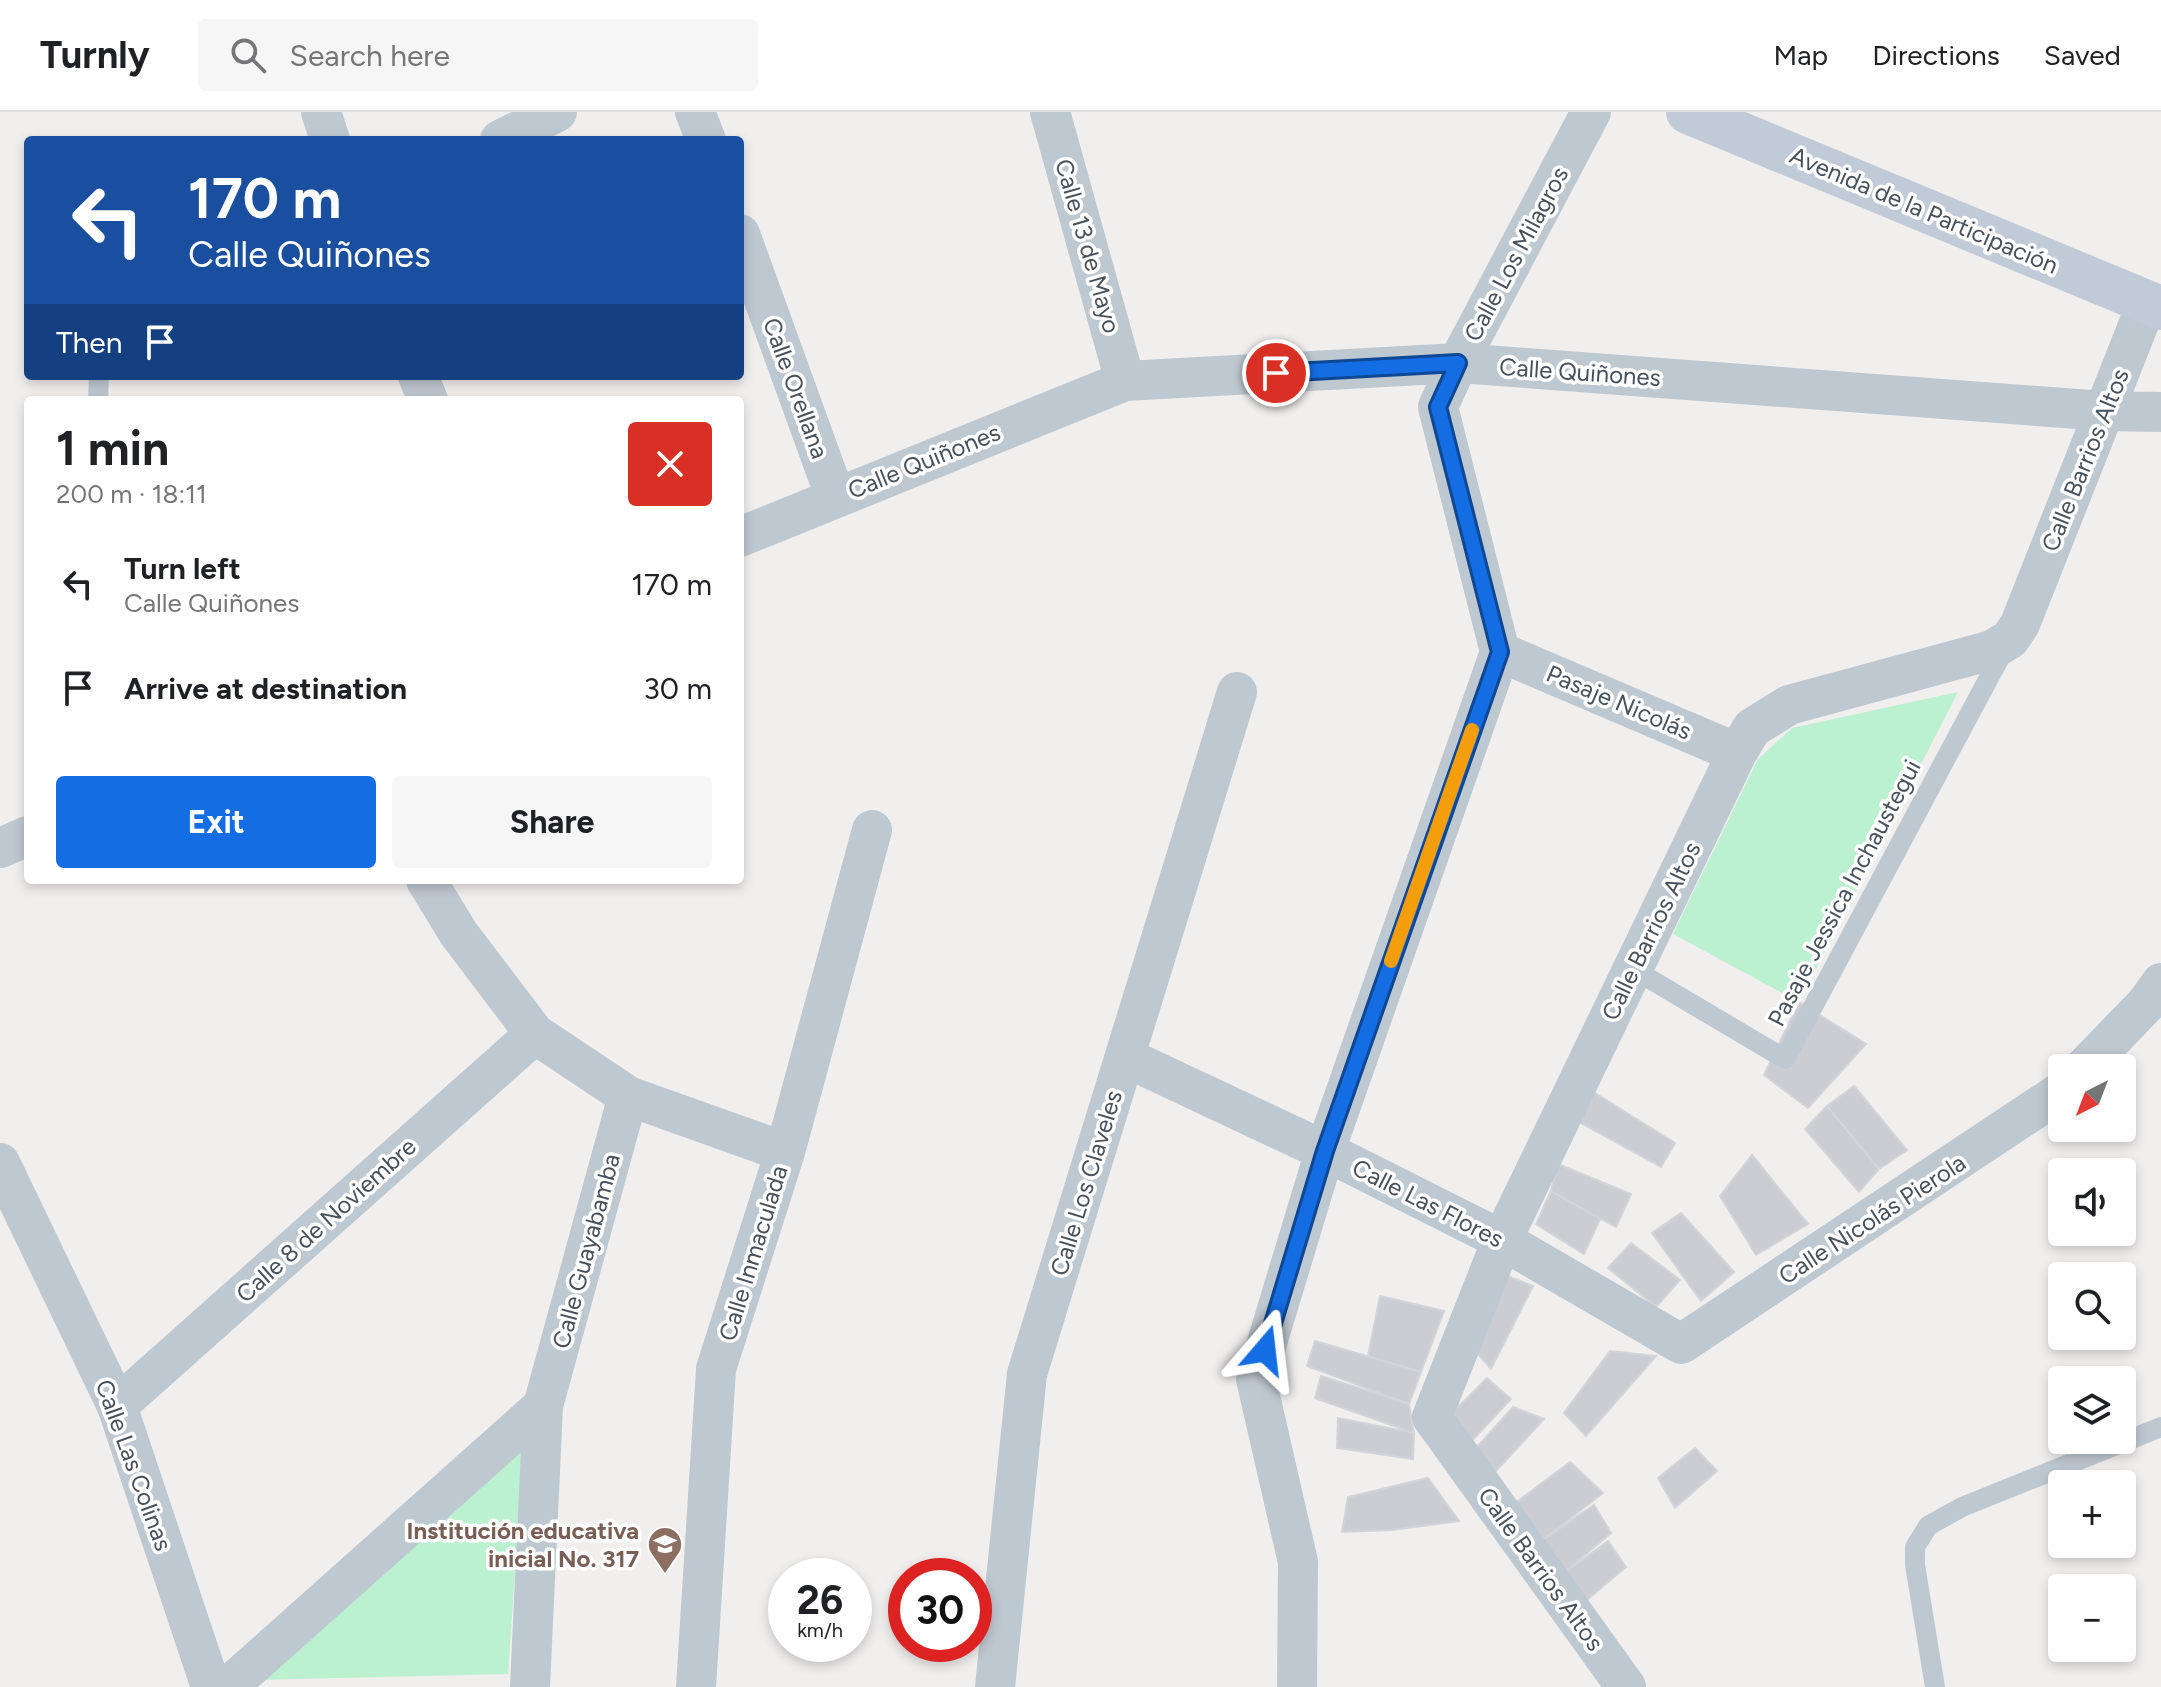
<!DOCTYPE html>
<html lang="en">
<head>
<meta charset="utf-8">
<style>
	body { margin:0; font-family:Figtree,sans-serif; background:#f6f6f6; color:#202124; height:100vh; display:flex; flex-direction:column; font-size:30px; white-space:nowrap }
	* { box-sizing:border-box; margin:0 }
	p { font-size:26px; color:#757577 }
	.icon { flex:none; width:44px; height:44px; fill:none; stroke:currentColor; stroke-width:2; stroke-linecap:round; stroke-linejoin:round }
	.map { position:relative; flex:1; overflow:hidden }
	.panel { position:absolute; left:24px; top:284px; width:720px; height:488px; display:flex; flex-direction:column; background:#fff; border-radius:8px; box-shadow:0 4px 12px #0003 }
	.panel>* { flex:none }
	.banner { position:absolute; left:24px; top:24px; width:720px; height:244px; border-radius:8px; box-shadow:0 4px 12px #0003; background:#1a4fa0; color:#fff; overflow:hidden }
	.needle { width:52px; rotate:222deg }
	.tools { position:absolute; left:2048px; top:942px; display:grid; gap:16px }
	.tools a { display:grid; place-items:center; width:88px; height:88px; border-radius:8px; background:#fff; box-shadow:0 4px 12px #0003; font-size:40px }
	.speed { position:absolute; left:768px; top:1446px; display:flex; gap:16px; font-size:40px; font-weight:700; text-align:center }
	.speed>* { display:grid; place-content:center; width:104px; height:104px; border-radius:50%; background:#fff; box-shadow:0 4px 12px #0003; line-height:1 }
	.speed small { font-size:20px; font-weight:400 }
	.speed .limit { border:12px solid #d22; background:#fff; color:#111 }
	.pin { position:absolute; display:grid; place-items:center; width:68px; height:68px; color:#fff; margin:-34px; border:4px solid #fff; border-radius:50%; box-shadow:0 2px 8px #0007 }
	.me { position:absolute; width:88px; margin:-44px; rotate:17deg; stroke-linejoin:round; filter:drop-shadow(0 0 6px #0008) }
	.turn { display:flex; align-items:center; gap:28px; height:168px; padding:0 32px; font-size:36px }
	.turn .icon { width:104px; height:104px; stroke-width:2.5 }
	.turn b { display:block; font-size:56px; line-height:68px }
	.then { display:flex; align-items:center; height:76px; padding:0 32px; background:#0003; gap:16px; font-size:30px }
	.round { display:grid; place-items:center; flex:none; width:84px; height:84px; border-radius:8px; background:#f6f6f6 }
	.headline { display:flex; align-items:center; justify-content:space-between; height:136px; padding:0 32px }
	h1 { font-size:48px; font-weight:700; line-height:60px }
	.cta { display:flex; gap:16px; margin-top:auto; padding:16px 32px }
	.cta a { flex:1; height:92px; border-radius:8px; background:#156de3; color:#fff; font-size:32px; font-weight:700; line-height:92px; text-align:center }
	.cta a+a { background:#f6f6f6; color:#202124 }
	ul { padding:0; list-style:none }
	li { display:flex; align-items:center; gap:24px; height:104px; padding:0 32px }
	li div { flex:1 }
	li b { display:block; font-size:30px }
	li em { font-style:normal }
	header { display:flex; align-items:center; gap:48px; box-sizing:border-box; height:112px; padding:0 40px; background:#fff; border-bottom:2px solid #e0e0e0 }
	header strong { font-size:38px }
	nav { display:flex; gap:44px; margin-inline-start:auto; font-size:28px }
	.search { width:560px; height:72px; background:#f6f6f6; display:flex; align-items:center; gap:20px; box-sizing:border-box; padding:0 28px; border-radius:8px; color:#757577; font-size:30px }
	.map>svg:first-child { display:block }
	.green { fill:#bbf0d0 }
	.building { fill:#cbcdd3; stroke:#d2d4da; stroke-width:2 }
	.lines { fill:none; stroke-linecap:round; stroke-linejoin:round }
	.lane { stroke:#bec8d0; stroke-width:20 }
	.street { stroke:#bec8d0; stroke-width:40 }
	.secondary { stroke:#c0cbd7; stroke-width:44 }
	.route-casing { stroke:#0e4794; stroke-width:20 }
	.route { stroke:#156de3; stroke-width:14 }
	.slow { stroke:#f59e0b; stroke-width:14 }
	.labels { text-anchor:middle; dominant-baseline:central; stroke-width:7; stroke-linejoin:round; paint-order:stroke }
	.street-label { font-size:24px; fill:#46515c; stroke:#fff }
	.education-label { font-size:24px; font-weight:bold; fill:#785e54; stroke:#fff; text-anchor:end }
</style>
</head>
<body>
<header>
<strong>Turnly</strong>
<div class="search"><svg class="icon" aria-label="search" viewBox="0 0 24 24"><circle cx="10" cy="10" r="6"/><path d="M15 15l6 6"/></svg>Search here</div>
<nav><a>Map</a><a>Directions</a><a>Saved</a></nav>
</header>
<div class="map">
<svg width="2161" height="1575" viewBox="0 0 2161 1575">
	<rect width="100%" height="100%" fill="#f1eeee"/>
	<path class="green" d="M1958 580 1799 890 1673 822 1758 647 1792 616Z
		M524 1330 508 1562 251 1568Z"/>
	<path class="building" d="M1799 890 1866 932 1808 996 1764 963Z
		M1854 974 1907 1038 1879 1057 1827 994Z
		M1595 981 1675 1031 1661 1055 1577 1009Z
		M1827 994 1879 1057 1859 1080 1805 1017Z
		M1752 1043 1808 1112 1756 1143 1720 1084Z
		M1558 1052 1631 1082 1616 1115 1551 1079Z
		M1551 1079 1600 1107 1584 1142 1536 1112Z
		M1681 1101 1734 1160 1701 1189 1652 1121Z
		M1631 1131 1680 1168 1656 1195 1608 1156Z
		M1505 1163 1533 1174 1491 1257 1477 1241Z
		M1380 1184 1444 1199 1421 1260 1368 1244Z
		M1315 1229 1421 1260 1409 1292 1307 1254Z
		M1610 1239 1656 1244 1586 1324 1564 1301Z
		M1321 1264 1409 1292 1414 1321 1315 1286Z
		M1487 1266 1511 1287 1468 1333 1448 1305Z
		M1513 1295 1544 1307 1485 1371 1470 1343Z
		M1338 1306 1414 1321 1413 1347 1337 1336Z
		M1695 1336 1717 1359 1675 1396 1658 1366Z
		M1570 1350 1603 1381 1540 1430 1506 1398Z
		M1428 1366 1459 1409 1392 1418 1342 1420 1348 1385Z
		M1594 1393 1611 1421 1555 1468 1540 1430Z
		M1608 1429 1626 1455 1581 1493 1555 1468Z"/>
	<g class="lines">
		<path class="lane" d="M98 288 99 264
			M1633 857 1785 947 2006 534
			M1935 1575 1915 1453V1435L1928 1414 1962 1395 2161 1315"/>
		<path class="street" d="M321 0 330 28
			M695 0 706 28
			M1050 0 1125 269
			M500 28 557 0
			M740 122 835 384
			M418 264 428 288
			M740 425 1125 269 1458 251 2104 299 2161 300
			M1500 540 1737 641
			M0 736 28 724
			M426 768 459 822 535 922 628 984 785 1040
			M1125 945 1325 1039 1502 1128 1681 1232 2062 979
			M2084 956 2146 892 2161 871
			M0 1051 117 1294 211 1575
			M117 1294 535 922
			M228 1575 543 1294 628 984
			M530 1575 543 1294
			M696 1575 716 1257 785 1040 872 718
			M995 1575 1027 1262 1237 580
			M1297 1575 1298 1450 1256 1267 1325 1039 1500 540 1438 295 1458 251 1591 0
			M1626 1575 1432 1305 1502 1128 1737 641 1752 616 1789 593 1992 538 2010 527 2020 512 2147 191"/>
		<path class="secondary" d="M1688 0 2161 196"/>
	</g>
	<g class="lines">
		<g class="route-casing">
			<path id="route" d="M1265 1238 1325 1039 1500 540 1438 295 1458 251 1276 261"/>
		</g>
		<use href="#route" class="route"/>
		<path class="slow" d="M1391 849 1472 618"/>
	</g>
	<defs>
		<g id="school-pin" transform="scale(1.8)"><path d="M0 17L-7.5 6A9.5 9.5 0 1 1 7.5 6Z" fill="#8d6e63" stroke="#fff"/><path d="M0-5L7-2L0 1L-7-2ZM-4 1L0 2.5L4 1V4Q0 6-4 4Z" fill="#fff"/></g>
	</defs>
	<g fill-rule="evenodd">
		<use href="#school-pin" x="665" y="1432"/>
	</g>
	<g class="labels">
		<g class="street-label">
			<text transform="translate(1924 98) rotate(23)">Avenida de la Participación</text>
			<text transform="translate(1088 134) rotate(74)">Calle 13 de Mayo</text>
			<text transform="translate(1516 142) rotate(-62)">Calle Los Milagros</text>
			<text transform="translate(1580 260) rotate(4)">Calle Quiñones</text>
			<text transform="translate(796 276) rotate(70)">Calle Orellana</text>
			<text transform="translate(2085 348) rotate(-68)">Calle Barrios Altos</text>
			<text transform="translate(924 349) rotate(-22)">Calle Quiñones</text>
			<text transform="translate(1619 590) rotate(23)">Pasaje Nicolás</text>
			<text transform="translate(1844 781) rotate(-62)">Pasaje Jessica Inchaustegui</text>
			<text transform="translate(1651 819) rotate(-64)">Calle Barrios Altos</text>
			<text transform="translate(1086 1071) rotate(-73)">Calle Los Claveles</text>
			<text transform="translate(1428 1091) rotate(27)">Calle Las Flores</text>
			<text transform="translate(1872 1107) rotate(-33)">Calle Nicolás Pierola</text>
			<text transform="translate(326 1108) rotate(-42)">Calle 8 de Noviembre</text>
			<text transform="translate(586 1139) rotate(-75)">Calle Guayabamba</text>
			<text transform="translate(753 1141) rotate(-73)">Calle Inmaculada</text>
			<text transform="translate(134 1353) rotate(70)">Calle Las Colinas</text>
			<text transform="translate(1541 1457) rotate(54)">Calle Barrios Altos</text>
		</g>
		<g class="education-label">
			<text x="639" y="1418">Institución educativa<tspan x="639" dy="28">inicial No. 317</tspan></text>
		</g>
	</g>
</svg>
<div class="tools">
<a><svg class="needle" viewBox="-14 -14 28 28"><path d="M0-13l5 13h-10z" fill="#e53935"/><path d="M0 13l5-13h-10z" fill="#757577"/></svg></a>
<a><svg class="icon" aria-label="sound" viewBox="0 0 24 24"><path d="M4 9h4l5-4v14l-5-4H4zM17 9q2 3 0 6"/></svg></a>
<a><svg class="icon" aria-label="search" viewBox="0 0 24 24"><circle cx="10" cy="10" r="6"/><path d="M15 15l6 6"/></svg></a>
<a><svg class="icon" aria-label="layers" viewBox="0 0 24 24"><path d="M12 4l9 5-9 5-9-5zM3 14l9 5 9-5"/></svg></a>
<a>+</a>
<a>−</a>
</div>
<div class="speed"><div>26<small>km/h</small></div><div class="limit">30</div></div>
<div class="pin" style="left:1276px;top:261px;background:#d93025"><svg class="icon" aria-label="arrive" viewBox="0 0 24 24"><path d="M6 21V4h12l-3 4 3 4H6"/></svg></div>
<svg class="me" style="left:1265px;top:1238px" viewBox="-20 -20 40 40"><path d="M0-17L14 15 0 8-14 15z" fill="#156de3" stroke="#fff" stroke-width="4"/></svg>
<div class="banner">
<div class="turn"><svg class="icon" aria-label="left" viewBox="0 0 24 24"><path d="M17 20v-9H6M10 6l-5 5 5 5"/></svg><div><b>170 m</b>Calle Quiñones</div></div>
<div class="then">Then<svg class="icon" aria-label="arrive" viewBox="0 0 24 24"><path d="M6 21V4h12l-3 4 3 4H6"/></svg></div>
</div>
<section class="panel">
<div class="headline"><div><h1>1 min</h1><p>200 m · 18:11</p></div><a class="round" style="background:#d93025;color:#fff"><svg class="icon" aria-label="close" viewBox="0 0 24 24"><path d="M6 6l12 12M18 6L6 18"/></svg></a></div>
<ul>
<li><svg class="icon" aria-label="left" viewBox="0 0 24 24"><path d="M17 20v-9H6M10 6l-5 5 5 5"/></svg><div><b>Turn left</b><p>Calle Quiñones</p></div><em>170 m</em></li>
<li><svg class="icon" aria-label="arrive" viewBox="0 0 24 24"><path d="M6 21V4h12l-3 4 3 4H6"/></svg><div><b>Arrive at destination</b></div><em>30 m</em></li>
</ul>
<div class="cta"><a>Exit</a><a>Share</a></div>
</section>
</div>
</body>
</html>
